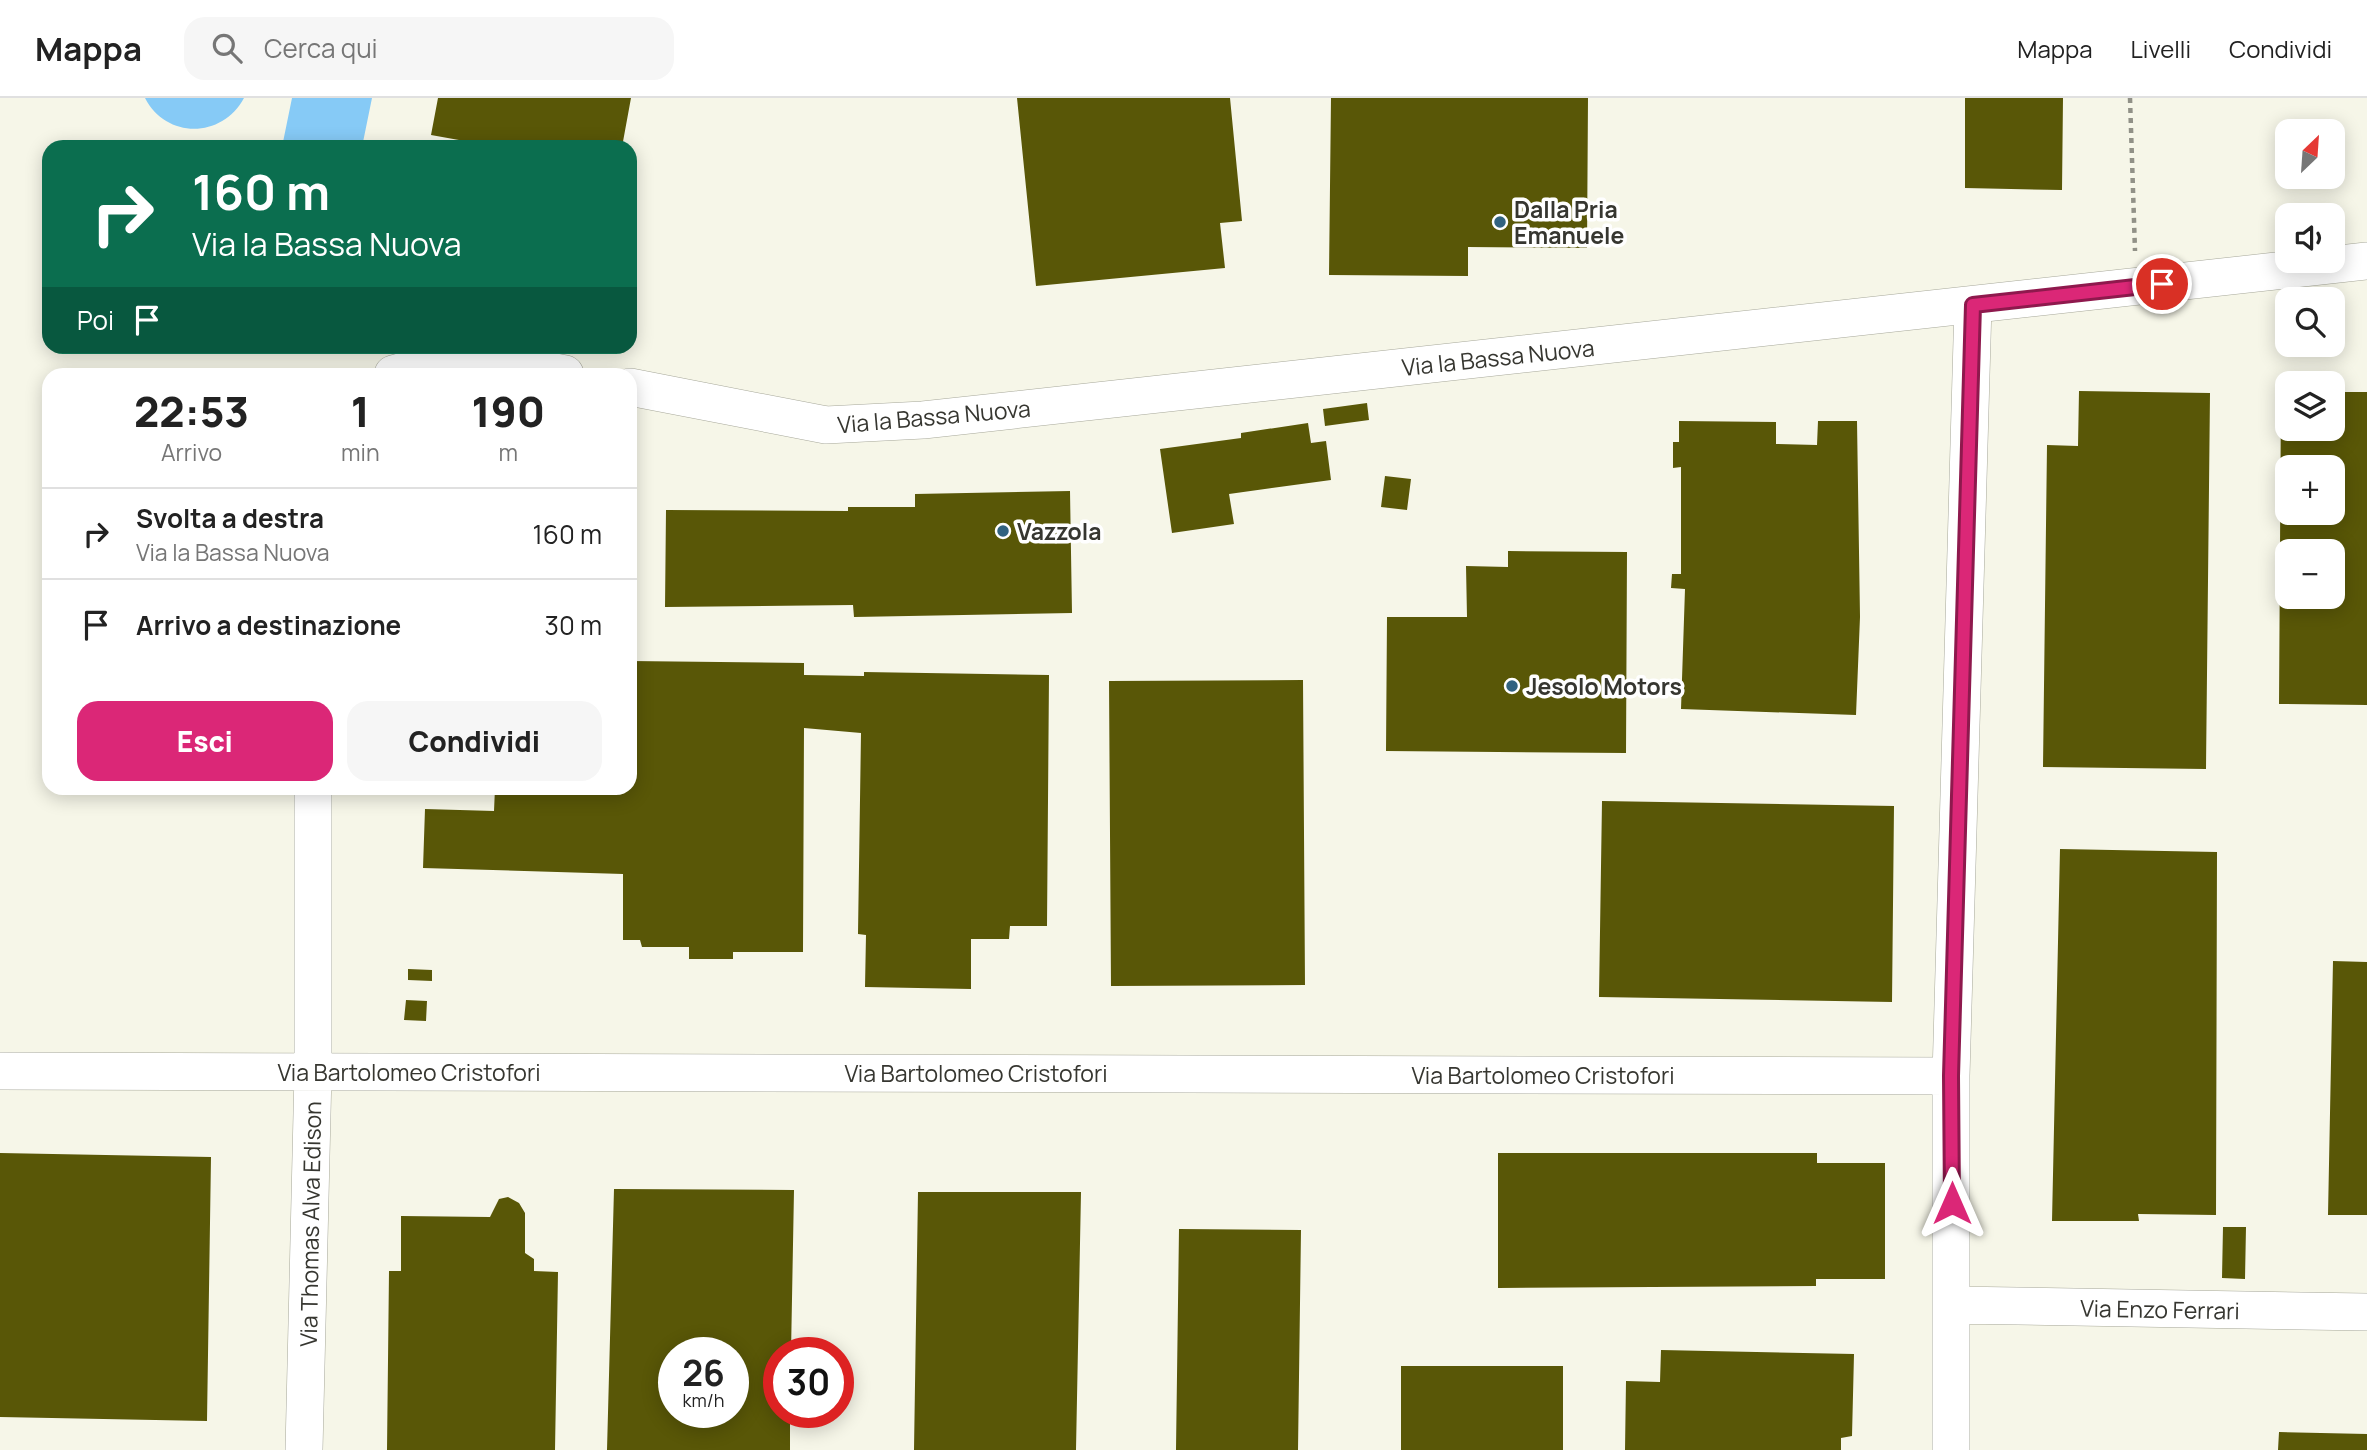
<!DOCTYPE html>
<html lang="it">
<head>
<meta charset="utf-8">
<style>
	body { margin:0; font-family:Manrope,sans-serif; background:#f6f6f6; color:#222; height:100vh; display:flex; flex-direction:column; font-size:26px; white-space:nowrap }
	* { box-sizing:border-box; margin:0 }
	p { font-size:23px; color:#767676 }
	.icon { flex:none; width:38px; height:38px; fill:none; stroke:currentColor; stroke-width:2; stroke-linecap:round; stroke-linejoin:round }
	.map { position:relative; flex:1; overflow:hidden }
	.details { position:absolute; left:42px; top:270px; width:595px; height:427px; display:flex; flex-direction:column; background:#fff; border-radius:21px; box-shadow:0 4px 18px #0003 }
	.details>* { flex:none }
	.hud { position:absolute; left:42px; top:42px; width:595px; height:214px; border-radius:21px; box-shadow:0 4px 18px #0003; background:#0b6e4f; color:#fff; overflow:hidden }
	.needle { width:46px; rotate:25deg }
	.tools { position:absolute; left:2275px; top:21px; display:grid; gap:14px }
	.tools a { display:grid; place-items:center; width:70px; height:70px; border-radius:14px; background:#fff; box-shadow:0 4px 18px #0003; font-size:35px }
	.speed { position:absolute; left:658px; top:1239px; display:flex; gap:14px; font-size:35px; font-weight:700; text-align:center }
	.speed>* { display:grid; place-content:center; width:91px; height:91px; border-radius:50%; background:#fff; box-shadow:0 4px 18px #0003; line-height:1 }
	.speed small { font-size:18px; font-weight:400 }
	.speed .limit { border:10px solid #d22; background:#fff; color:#111 }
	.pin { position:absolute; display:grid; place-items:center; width:60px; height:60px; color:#fff; margin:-30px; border:4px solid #fff; border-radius:50%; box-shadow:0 2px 7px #0007 }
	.me { position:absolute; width:77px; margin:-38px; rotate:0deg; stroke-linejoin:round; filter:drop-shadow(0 0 5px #0008) }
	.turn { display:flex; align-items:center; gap:24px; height:147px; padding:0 35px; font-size:32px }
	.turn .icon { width:91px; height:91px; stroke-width:2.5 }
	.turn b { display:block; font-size:49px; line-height:60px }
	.then { display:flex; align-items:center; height:66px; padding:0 35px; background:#0003; gap:14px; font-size:26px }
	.eta { display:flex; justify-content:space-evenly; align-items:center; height:119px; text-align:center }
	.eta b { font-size:42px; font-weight:800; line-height:49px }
	.primary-button { display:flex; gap:14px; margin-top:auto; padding:14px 35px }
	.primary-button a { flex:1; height:80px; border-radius:21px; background:#db2777; color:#fff; font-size:28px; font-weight:800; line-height:80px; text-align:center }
	.primary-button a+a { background:#f6f6f6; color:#222 }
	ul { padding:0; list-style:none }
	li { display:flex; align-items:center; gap:21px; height:91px; padding:0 35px; border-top:2px solid #e0e0e0 }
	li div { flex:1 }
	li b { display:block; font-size:26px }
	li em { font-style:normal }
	header { display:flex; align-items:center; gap:42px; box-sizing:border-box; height:98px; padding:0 35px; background:#fff; border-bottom:2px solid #e0e0e0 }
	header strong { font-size:33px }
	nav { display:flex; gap:38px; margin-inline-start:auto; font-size:24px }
	.search { width:490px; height:63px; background:#f6f6f6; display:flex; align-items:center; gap:18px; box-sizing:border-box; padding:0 24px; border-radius:21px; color:#767676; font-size:26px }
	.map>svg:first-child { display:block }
	.water { fill:#86caf6 }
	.building { fill:#595707; fill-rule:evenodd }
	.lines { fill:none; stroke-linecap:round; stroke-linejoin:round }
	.street-casing { stroke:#a7a89a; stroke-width:38 }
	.path { stroke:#919187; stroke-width:4.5; stroke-dasharray:5 5; stroke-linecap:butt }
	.street { stroke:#fff; stroke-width:37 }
	.route-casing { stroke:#8e194d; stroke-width:18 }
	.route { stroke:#db2777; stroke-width:12 }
	.poi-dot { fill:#316280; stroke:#fff; stroke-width:2.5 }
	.labels { text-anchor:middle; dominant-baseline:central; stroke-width:7; stroke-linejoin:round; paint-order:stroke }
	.poi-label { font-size:23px; font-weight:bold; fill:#363630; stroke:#fff; text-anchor:start }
	.street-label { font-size:23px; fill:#363630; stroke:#fff }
</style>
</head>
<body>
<header>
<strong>Mappa</strong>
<div class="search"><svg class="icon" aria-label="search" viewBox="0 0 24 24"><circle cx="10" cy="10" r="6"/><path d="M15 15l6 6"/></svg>Cerca qui</div>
<nav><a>Mappa</a><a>Livelli</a><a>Condividi</a></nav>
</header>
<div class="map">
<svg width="2367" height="1352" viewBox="0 0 2367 1352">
	<rect width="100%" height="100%" fill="#f6f6e8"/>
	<path class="water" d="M145 0H244C222 41 166 41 145 0Z
		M292 0H372L362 49H282Z"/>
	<path class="building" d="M438 0H631L622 49H498L431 37Z
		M1017 0H1230L1242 123 1220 125 1225 170 1036 188Z
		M1331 0H1588L1587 150 1468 149V178L1329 177Z
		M1965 0H2063L2062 92 1965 90Z
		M2079 293 2210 295 2206 671 2043 669 2047 347 2078 348Z
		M2281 293H2287V331H2333V294H2367V607L2279 606ZM2287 369H2333V415H2287ZM2287 453H2333V499H2287Z
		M1367 305 1369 322 1325 328 1323 311Z
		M1679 323 1776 324V346L1817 347 1818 323H1857L1860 519 1856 617 1681 611 1685 491 1671 490 1672 476H1681V369L1673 370V344H1679Z
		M1308 325 1311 345 1326 343 1331 382 1229 396 1234 426 1172 435 1160 351 1241 340V335Z
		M1385 378 1411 381 1407 412 1381 409Z
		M1070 393 1072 515 854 519 853 507 665 509 666 412 848 413V409H915V396Z
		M1508 453 1627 454 1626 655 1386 653 1387 519H1467L1466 468 1508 469Z
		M630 563 804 565V577L864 578V574L1049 577 1047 828H1010L1009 841H971V891L865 889 866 837 858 836 861 635 804 630 803 854H733V861H689V849H642L640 842H623V776L423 770 425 711 494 713 495 690H630Z
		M1303 582 1305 887 1111 888 1109 583Z
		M1602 703 1894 708 1892 904 1599 899Z
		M2060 751 2217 754 2216 1117 2138 1116 2139 1123H2052Z
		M2333 863 2367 864V1117H2328Z
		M408 871 432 872V883L408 882Z
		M406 902 427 903 426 923 404 922Z
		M0 1055 211 1059 207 1323 0 1319Z
		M1498 1055H1817V1065H1885V1181H1816V1188L1498 1190Z
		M614 1091 794 1092 791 1255H779V1314H790V1352H607ZM674 1255H733V1314H674Z
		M918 1094H1081L1076 1352H914Z
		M508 1099 519 1105 525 1115V1155L534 1161V1173L558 1174 555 1352H387L389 1173H401V1118L490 1119 499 1101Z
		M2223 1129H2246L2245 1181 2222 1180Z
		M1179 1131 1301 1132 1298 1352H1176Z
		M1661 1252 1854 1256 1852 1338 1841 1340V1352H1625L1626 1283 1660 1284Z
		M1401 1268H1563V1352H1401Z
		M2279 1334 2367 1336V1352H2278Z"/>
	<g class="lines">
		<g class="street-casing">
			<path id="street" d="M393 276 462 256 565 276
				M630 289 826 327 923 322 2367 163
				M0 973 1951 978
				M1953 1207 2367 1214
				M304 1352 313 974V690
				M1951 1352V978L1973 207"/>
		</g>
		<path class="path" d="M2130 0 2135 153"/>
		<use href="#street" class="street"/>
	</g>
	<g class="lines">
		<g class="route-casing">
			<path id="route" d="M1952 1105 1951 978 1973 207 2162 186"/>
		</g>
		<use href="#route" class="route"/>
	</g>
	<g class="poi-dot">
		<circle cx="1500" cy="124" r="7"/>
		<circle cx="1003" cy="433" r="7"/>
		<circle cx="1512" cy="588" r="7"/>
	</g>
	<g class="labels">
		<g class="poi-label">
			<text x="1514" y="111">Dalla Pria<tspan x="1514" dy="26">Emanuele</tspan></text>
			<text x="1017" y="433">Vazzola</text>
			<text x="1526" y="588">Jesolo Motors</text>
		</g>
		<g class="street-label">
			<text transform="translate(1498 259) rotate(-6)">Via la Bassa Nuova</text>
			<text transform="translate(934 318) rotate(-5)">Via la Bassa Nuova</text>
			<text x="409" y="974">Via Bartolomeo Cristofori</text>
			<text x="976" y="975">Via Bartolomeo Cristofori</text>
			<text x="1543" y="977">Via Bartolomeo Cristofori</text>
			<text transform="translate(310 1126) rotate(-89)">Via Thomas Alva Edison</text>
			<text transform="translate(2160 1211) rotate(1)">Via Enzo Ferrari</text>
		</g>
	</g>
</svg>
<div class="tools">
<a><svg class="needle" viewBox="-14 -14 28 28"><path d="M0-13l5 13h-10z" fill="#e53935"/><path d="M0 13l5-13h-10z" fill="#767676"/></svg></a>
<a><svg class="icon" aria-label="sound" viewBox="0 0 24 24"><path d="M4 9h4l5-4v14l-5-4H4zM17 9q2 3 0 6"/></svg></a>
<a><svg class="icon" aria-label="search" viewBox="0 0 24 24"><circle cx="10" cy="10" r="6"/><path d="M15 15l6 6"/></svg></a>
<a><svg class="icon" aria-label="layers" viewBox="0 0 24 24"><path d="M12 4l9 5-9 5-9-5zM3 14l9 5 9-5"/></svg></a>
<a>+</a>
<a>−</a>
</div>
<div class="speed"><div>26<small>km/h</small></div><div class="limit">30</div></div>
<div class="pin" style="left:2162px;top:186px;background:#d93025"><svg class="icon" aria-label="arrive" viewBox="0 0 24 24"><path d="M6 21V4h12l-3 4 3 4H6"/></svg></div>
<svg class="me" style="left:1952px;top:1105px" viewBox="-20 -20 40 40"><path d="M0-17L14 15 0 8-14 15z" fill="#db2777" stroke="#fff" stroke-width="4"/></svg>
<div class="hud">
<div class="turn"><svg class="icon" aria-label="right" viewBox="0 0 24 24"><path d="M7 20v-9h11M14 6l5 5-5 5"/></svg><div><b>160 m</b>Via la Bassa Nuova</div></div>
<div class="then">Poi<svg class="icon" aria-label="arrive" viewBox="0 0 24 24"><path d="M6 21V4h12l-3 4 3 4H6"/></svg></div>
</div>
<section class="details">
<div class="eta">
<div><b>22:53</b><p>Arrivo</p></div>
<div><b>1</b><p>min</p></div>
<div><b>190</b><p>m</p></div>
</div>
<ul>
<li><svg class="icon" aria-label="right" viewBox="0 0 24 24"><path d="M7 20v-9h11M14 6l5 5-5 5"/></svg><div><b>Svolta a destra</b><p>Via la Bassa Nuova</p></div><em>160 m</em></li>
<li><svg class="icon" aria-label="arrive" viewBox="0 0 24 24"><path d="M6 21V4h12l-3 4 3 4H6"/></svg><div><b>Arrivo a destinazione</b></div><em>30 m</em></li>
</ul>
<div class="primary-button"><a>Esci</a><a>Condividi</a></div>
</section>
</div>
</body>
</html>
